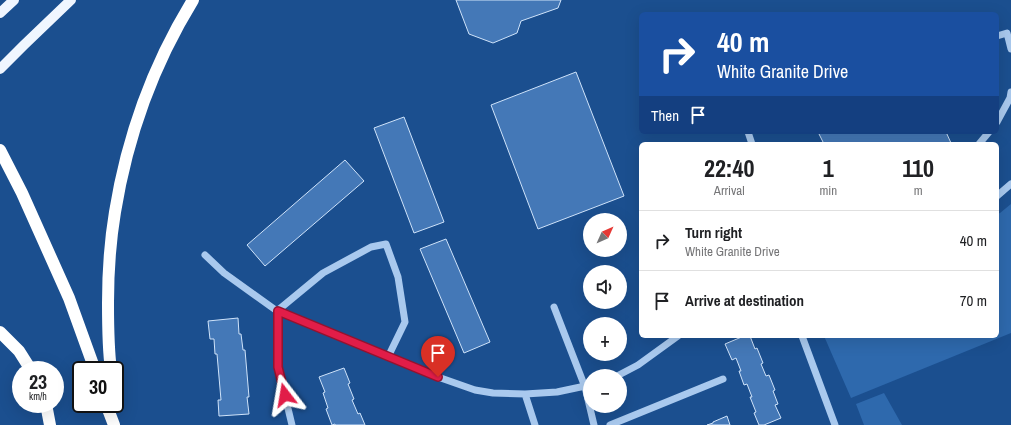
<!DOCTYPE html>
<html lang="en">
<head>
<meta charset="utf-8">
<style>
	body { margin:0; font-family:"Archivo Narrow",sans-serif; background:#f2f2f2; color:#202124; height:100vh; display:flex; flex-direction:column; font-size:15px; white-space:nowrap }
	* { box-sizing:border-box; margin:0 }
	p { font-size:13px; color:#757577 }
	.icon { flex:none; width:22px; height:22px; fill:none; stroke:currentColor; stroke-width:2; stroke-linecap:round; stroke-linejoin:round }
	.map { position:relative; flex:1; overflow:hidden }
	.panel { position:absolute; left:639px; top:142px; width:360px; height:196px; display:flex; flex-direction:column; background:#fff; border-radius:6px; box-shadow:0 4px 16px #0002 }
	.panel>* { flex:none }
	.guide { position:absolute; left:639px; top:12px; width:360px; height:122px; border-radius:6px; box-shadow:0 4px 16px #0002; background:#1a4fa0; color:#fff; overflow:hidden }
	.needle { width:26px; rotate:45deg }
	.controls { position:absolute; left:583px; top:213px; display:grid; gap:8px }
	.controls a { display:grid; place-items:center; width:44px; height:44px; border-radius:50%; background:#fff; box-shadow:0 4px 16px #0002; font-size:20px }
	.speed { position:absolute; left:12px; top:361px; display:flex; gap:8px; font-size:20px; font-weight:700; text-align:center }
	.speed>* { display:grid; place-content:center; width:52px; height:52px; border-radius:50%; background:#fff; box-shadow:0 4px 16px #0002; line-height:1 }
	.speed small { font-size:10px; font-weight:400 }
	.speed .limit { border:2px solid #111; border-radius:6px; background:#fff; color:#111 }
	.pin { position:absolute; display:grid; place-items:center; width:34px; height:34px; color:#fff; margin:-41px -17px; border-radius:50% 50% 50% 0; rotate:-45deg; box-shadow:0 0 4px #0007 }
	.pin .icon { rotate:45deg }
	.me { position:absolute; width:44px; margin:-22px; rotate:346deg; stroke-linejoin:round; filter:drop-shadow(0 0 3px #0008) }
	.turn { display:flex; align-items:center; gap:14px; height:84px; padding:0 12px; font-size:18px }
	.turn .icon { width:52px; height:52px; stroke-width:2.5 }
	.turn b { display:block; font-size:28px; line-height:34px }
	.then { display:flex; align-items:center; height:38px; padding:0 12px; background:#0003; gap:8px; font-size:15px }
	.eta { display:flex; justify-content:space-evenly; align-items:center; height:68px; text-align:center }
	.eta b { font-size:24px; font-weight:700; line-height:28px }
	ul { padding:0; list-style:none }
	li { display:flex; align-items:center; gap:12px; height:60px; padding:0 12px; border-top:1px solid #e0e0e0 }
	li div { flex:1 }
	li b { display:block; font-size:15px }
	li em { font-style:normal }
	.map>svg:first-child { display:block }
	.green { fill:#2e69ad }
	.building { fill:#4478b7; stroke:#cfe3fa }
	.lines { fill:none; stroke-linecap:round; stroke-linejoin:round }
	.minor { stroke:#a9c9ee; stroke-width:7 }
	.major { stroke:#f0f6ff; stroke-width:10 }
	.highway { stroke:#fff; stroke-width:12 }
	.route-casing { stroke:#92132f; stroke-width:10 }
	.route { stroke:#e11d48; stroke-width:7 }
</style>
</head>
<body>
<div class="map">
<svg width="1011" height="425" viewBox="0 0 1011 425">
	<rect width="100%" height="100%" fill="#1b4f8f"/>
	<path class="green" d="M1011 204V333L851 398 824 336H997V214L1000 213Z
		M884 393 902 425H864L856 404Z"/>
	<path class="building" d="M456 0H561L558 8 521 21 517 33 493 43 469 34Z
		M576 72 624 196 538 229 491 105Z
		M404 117 444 222 414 233 374 128Z
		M818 132H946L951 143 947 144H824Z
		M345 160 364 181 265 266 247 245Z
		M446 239 490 342 464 353 420 249Z
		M238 318 239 334H241L243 350H245L249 397H247L249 414 219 416 218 400H221L217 354H215L214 339H210L208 321Z
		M744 336H750L755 349 757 348 763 363 761 364 766 376 769 375 775 390 773 391 778 404 775 405 781 418 764 425H759L754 413 756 412 750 397H752L747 384 744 385 739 371H741L736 358 732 360 725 344Z
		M344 368 350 383 348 384 354 399 352 400 358 414 360 413 365 425H335V424L332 425 326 409 328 408 323 393 325 392 319 377Z
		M727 416 730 425H707L713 423V422Z"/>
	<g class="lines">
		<path class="minor" d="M997 36 1007 33 1011 49
			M997 122 1010 98 1011 92
			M748 132 752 144
			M979 144 989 132
			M997 196 1011 184
			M205 255 224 273 277 311 438 377 475 390 493 393 525 394 557 392 590 385
			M554 307 585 387 594 425
			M802 336 835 425
			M617 376 638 365 678 336
			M525 394 535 425
			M292 425 278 367 277 311 323 273 371 247 386 244 398 277 405 322 388 357
			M610 425 723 379"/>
		<path class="major" d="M0 13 14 0
			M0 69 24 45 71 0"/>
		<path class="highway" d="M0 150 22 193 69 298 95 370
			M0 332 19 351 31 370
			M111 370C108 348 108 326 108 303 108 273 110 242 115 212 127 138 153 65 193 0
			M46 404 50 425
			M106 404 114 425"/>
	</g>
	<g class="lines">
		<g class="route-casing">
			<path id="route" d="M285 395 278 367V311L438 377"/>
		</g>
		<use href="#route" class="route"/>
	</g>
</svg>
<div class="controls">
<a><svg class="needle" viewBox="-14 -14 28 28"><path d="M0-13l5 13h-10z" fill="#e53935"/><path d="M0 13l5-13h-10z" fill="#757577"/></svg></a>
<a><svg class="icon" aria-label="sound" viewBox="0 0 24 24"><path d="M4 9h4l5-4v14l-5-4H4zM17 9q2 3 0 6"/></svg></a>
<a>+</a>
<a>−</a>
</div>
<div class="speed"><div>23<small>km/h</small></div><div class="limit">30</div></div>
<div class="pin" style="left:438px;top:377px;background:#d93025"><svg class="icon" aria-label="arrive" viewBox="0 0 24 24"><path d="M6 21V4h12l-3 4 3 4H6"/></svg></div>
<svg class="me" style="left:285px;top:395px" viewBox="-20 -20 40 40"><path d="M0-17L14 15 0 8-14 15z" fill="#e11d48" stroke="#fff" stroke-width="4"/></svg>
<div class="guide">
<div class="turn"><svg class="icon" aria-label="right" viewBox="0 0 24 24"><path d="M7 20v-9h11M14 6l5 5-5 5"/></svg><div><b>40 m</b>White Granite Drive</div></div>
<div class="then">Then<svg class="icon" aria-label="arrive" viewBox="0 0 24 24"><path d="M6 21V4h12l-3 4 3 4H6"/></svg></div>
</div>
<section class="panel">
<div class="eta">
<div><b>22:40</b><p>Arrival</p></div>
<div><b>1</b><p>min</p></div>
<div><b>110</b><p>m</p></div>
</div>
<ul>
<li><svg class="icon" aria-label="right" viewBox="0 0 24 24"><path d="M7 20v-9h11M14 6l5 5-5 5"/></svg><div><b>Turn right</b><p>White Granite Drive</p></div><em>40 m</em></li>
<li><svg class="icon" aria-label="arrive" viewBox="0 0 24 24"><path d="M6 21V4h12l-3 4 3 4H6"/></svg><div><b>Arrive at destination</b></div><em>70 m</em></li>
</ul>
</section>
</div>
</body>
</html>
